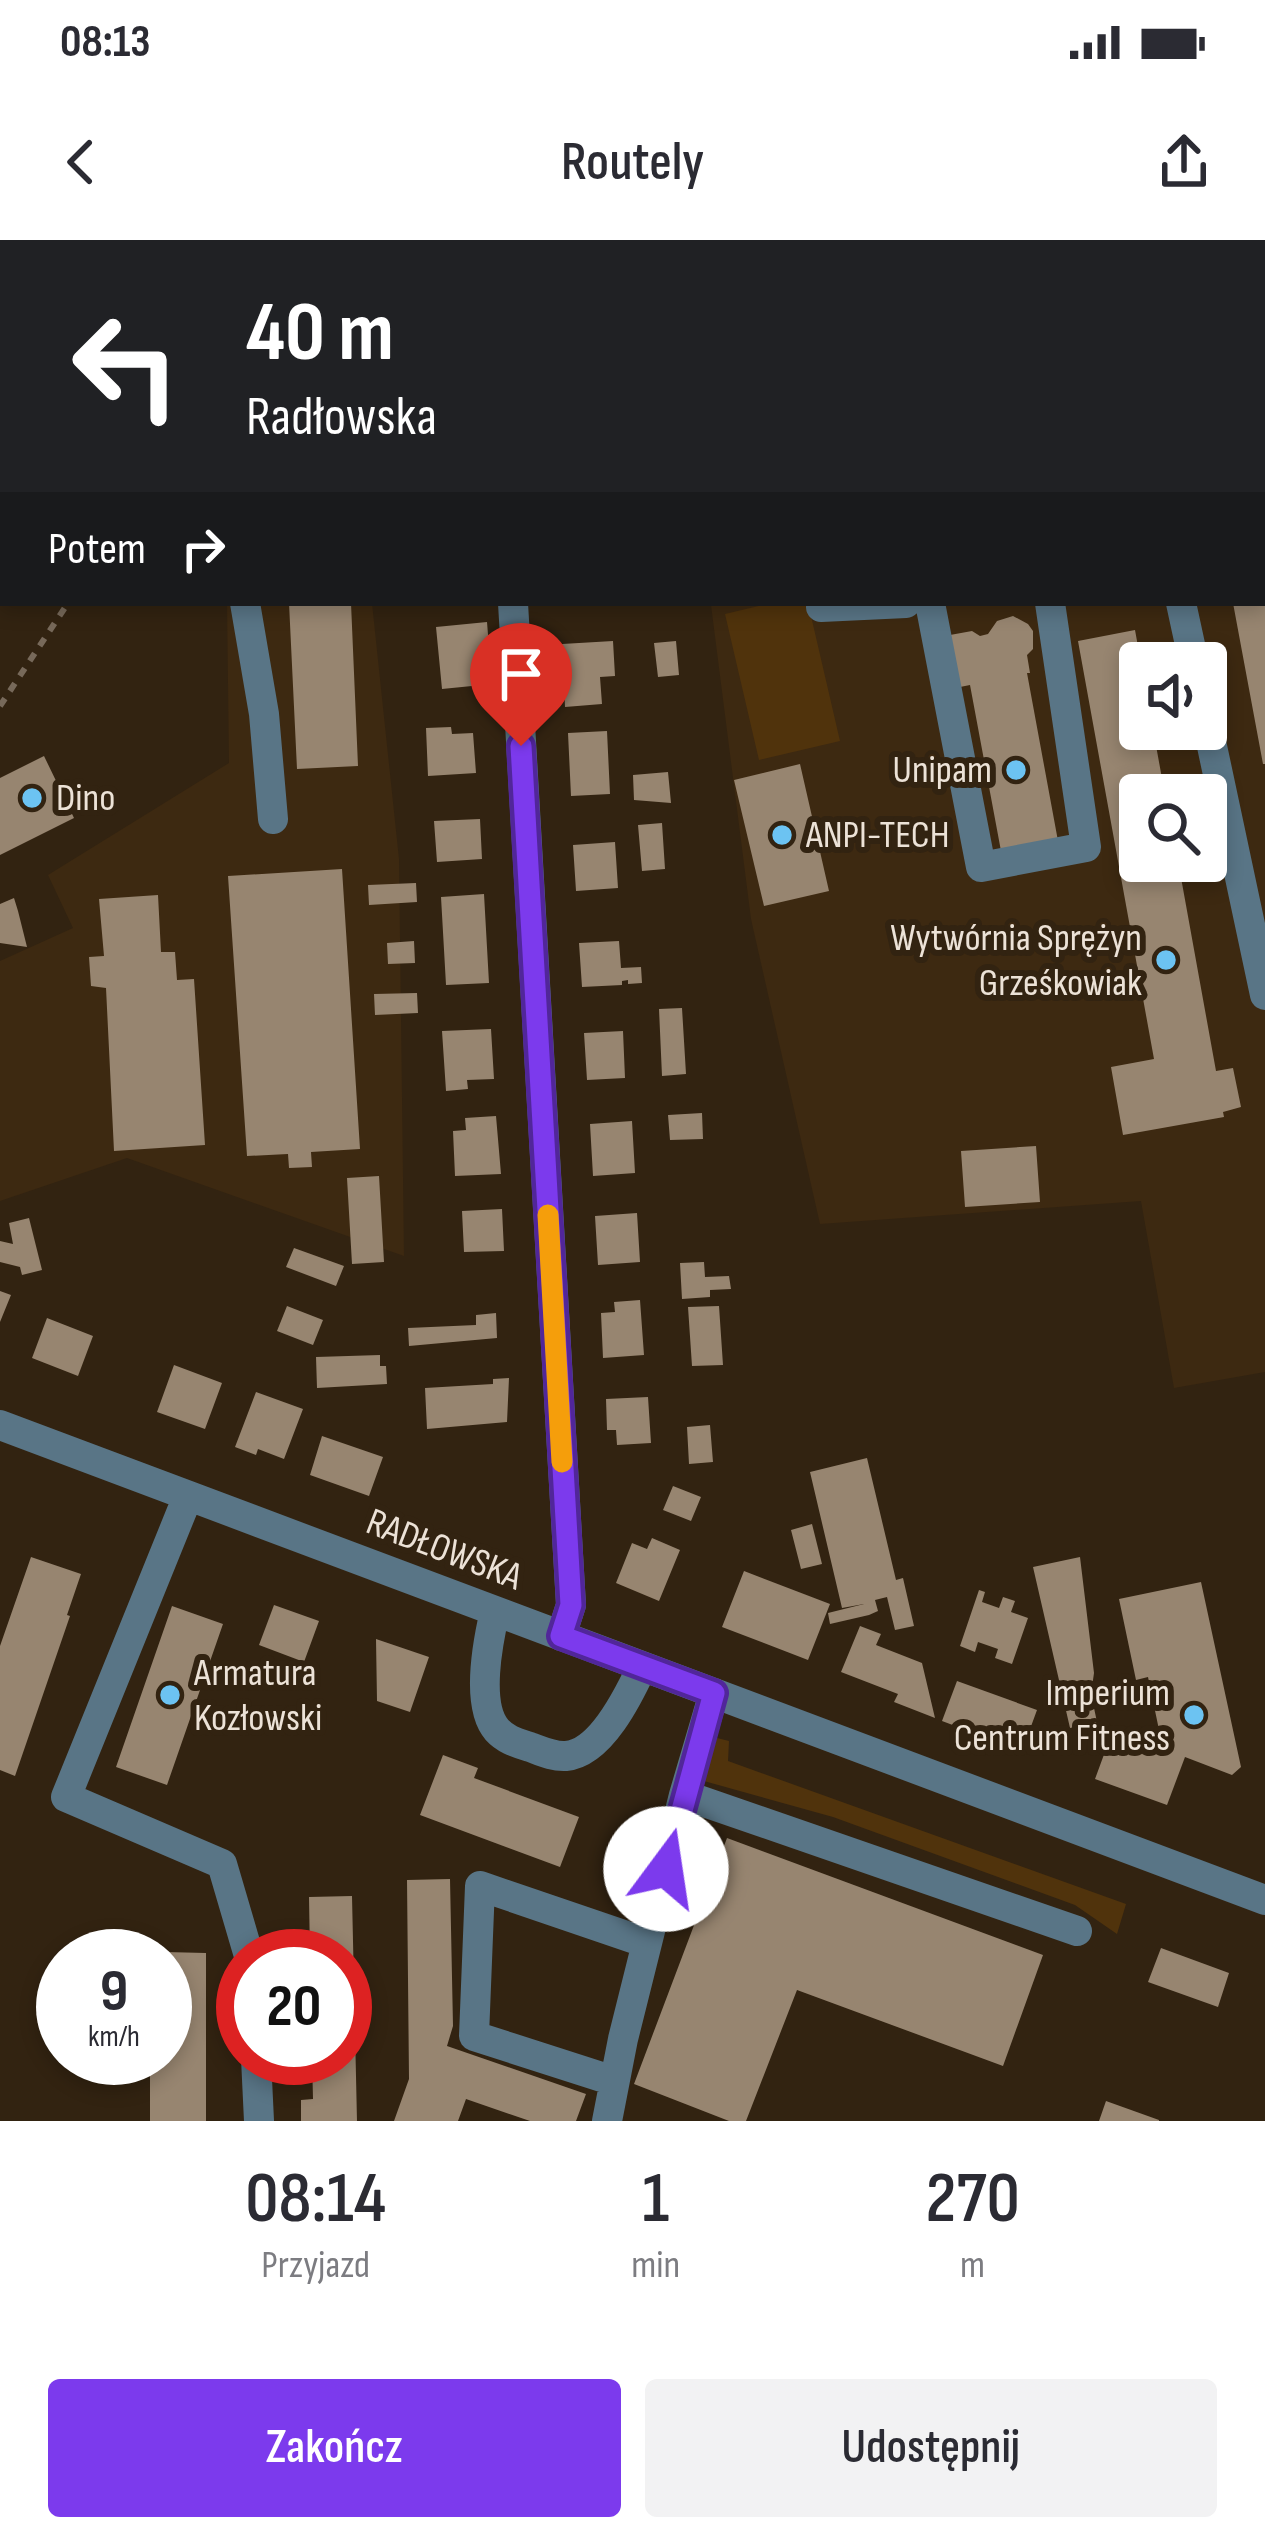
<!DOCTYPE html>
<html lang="pl">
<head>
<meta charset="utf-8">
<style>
	body { margin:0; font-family:"Sofia Sans Condensed",sans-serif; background:#f2f2f3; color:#2b2b33; height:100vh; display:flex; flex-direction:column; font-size:45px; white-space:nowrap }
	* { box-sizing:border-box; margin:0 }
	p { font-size:39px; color:#7c7c81 }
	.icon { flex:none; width:66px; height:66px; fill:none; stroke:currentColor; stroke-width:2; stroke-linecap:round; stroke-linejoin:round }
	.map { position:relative; height:1881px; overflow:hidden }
	.details { display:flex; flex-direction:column; background:#fff; flex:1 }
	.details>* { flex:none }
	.top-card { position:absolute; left:0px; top:0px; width:1266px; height:366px; box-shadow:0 6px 18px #0003; background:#202124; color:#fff; overflow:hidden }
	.controls { position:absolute; left:1119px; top:402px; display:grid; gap:24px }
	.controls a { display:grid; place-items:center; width:108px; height:108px; border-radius:12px; background:#fff; box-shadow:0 6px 18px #0003; font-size:60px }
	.speed { position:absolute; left:36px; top:1689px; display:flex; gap:24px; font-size:60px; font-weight:700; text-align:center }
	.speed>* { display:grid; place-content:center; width:156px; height:156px; border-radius:50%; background:#fff; box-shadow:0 6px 18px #0003; line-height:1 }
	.speed small { font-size:30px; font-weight:400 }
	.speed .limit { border:18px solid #d22; background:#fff; color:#111 }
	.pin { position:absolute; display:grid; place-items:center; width:102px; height:102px; color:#fff; margin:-123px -51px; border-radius:50% 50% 50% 0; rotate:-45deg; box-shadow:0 0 12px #0007 }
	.pin .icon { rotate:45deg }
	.me { position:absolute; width:132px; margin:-66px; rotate:14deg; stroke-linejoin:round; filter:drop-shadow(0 0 9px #0008) }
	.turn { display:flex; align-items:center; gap:42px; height:252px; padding:0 48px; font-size:54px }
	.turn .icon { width:156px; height:156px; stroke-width:2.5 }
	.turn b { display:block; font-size:84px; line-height:102px }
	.then { display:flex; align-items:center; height:114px; padding:0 48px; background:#0003; gap:24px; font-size:45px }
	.eta { display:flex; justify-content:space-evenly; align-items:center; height:204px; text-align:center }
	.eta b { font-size:72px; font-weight:600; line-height:84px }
	.primary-button { display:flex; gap:24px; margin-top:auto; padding:24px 48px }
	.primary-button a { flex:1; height:138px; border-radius:12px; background:#7c3aed; color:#fff; font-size:48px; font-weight:600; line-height:138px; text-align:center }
	.primary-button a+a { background:#f2f2f3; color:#2b2b33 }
	.status { display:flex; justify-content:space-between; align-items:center; height:84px; padding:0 60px; background:#fff; direction:ltr }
	.status svg { height:33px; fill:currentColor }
	header { display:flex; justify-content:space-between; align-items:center; height:156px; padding:0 48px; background:#fff; font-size:54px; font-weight:600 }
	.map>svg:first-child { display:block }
	.built { fill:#3d2911; fill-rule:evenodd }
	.green { fill:#50330c }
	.building { fill:#978570 }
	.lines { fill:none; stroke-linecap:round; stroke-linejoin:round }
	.path { stroke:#77695a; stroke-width:6; stroke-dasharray:9 9; stroke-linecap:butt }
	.minor { stroke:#597586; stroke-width:30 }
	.route-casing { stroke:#51269a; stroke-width:30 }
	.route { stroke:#7c3aed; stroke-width:21 }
	.slow { stroke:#f59e0b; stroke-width:21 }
	.poi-dot { fill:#6cc3f2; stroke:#322311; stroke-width:4.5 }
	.labels { text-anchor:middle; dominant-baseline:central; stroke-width:12; stroke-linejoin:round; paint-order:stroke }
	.poi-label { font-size:39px; fill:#ece2d7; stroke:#322311; text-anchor:end }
	.street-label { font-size:39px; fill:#ece2d7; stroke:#322311 }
</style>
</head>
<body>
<div class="status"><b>08:13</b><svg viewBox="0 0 49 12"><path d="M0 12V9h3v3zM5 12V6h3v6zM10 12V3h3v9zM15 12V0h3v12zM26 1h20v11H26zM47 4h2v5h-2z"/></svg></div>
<header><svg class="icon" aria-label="back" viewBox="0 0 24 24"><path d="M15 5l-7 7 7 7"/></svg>Routely<svg class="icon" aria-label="share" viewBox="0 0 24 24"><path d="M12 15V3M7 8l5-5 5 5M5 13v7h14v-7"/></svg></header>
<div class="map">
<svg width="1265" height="1881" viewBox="0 0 1265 1881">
	<rect width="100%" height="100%" fill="#322311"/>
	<path class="built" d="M437 0H624L437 3Z
		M721 0H1027L720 3Z
		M1265 243V1132L1174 1148 1141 961 820 984 751 679 711 365 1263 363ZM1140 423H1206V489H1140ZM1140 555H1206V621H1140Z
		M227 363H372L399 619 404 1016 127 918 0 961V721L73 688 48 635 229 523Z"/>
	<path class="green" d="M772 363H808L840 501 759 520 725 374Z
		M717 1498 729 1501 728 1521 1126 1664 1117 1694 1075 1665 833 1577 704 1541Z"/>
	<path class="building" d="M289 363H351L358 526 297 529Z
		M1233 363H1265V524H1263Z
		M1013 376 1028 384 1033 391V409L1027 415 1030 433H1027L1058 601 1001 611 970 445 960 447 950 395 972 391 980 396 988 394 997 381Z
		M487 382 492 444 442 449 436 387Z
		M1135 390 1141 423 1140 489H1153L1165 555H1140V621H1178L1216 831 1233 828 1241 867 1223 872 1224 877 1123 895 1111 827 1154 819 1078 401Z
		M613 401 615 436 600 437 602 464 565 467 562 404Z
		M676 401 679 435 658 437 654 403Z
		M451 487 452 494 473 493 476 533 428 536 426 488Z
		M607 491 610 554 571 556 568 493Z
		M44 516 74 578 0 615V538Z
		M800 524 829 651 764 666 734 540Z
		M668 532 671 563 634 560 633 535Z
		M480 579 482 619 437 622 434 581Z
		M662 583 665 629 642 631 638 585Z
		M615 602 618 648 576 651 573 605Z
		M342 629 360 909 311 912 312 927 289 928 288 914 247 916 228 636Z
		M416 643 417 662 369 665 368 645Z
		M484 654 489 743 446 745 441 657Z
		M158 655 161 712H175L177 740 194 739 205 905 114 911 106 748 91 746 89 717 104 716 99 659Z
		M14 658 18 671 27 707 0 703V664Z
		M414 701 415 723 388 724 387 703Z
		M619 701 621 728 641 727 642 743 628 744V740L622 741V745L582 747 579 703Z
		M417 753 418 773 375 775 374 754Z
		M682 768 686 834 662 836 659 769Z
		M491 789 494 839 467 840 468 849 446 851 442 791Z
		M623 791 625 838 587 840 584 793Z
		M702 873 703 899 670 900 668 875Z
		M496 876 501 934 455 936 453 891 466 890 465 878Z
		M632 881 635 933 593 936 590 884Z
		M1036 906 1040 962 965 967 961 911Z
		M379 936 384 1022 352 1024 347 938Z
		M502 969 504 1011 464 1012 462 971Z
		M637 973 640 1022 598 1025 595 976Z
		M29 978 42 1030 22 1035 20 1027 0 1022V1001L13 1004 9 983Z
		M294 1008 344 1026 336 1046 286 1027Z
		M704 1022 705 1037 729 1036 731 1049 710 1050V1057L682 1059 680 1023Z
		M0 1051 11 1055 0 1082Z
		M640 1060 644 1115 603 1118 601 1073 615 1072 614 1062Z
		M287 1066 323 1080 313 1105 277 1091Z
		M719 1066 723 1125 692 1126 688 1067Z
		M496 1073 497 1098 409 1106 408 1088 476 1085V1075Z
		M47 1078 93 1096 78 1136 32 1118Z
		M380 1115V1126H386L387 1144 317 1148 316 1117Z
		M174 1125 222 1143 205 1189 157 1172Z
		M509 1138 507 1182 427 1189 425 1148 493 1144V1139Z
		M256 1152 303 1169 284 1219 258 1209 256 1215 235 1207Z
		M648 1157 651 1203 617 1205 616 1190H607L606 1159Z
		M710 1185 713 1222 689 1224 687 1187Z
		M322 1196 383 1217 369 1256 310 1235Z
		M867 1218 896 1340 903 1338 914 1386 895 1390 887 1357 875 1360 878 1371 869 1375 830 1384 828 1373 864 1364 842 1368 810 1232Z
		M673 1246 701 1257 691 1281 663 1270Z
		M812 1284 822 1324 801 1329 791 1290Z
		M652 1298 680 1310 659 1361 616 1343 632 1303 647 1309Z
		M31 1317 81 1334 67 1375 70 1376 15 1536 0 1530V1406Z
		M1080 1317 1094 1433 1091 1454 1097 1482 1070 1488 1033 1327Z
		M744 1331 830 1364 808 1420 722 1387Z
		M1201 1342 1241 1527 1232 1535 1185 1517 1167 1565 1095 1539 1113 1490 1163 1509 1148 1437 1136 1440 1119 1359Z
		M979 1350 985 1352 982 1362 999 1368 1003 1357 1015 1361 1011 1372 1028 1378 1012 1424 995 1418 998 1409 978 1402 975 1412 960 1406Z
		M274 1365 319 1381 304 1422 259 1405Z
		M172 1366 223 1384 167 1545 116 1527Z
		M860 1386 881 1394 876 1405 922 1423 935 1478 894 1462 898 1454 841 1432Z
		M376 1399 429 1417 410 1472 377 1461Z
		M957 1441 1037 1470 1022 1511 942 1481Z
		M443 1515 478 1528 474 1538 579 1577 560 1627 420 1575Z
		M727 1598 1043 1715 1003 1826 797 1750 746 1881H729L634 1844Z
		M450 1639 453 1786 447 1806 586 1854 576 1881H530L466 1859 458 1881H394L409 1839 407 1640Z
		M352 1656 357 1881H301V1860L313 1859 312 1818H345V1716H310L309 1657Z
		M1161 1708 1229 1733 1218 1767 1148 1742Z
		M165 1712 206 1713V1881H150V1818H165Z
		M1106 1861 1159 1880V1881H1099Z"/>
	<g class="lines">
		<path class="path" d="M0 466 68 363"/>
		<path class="minor" d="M1248 0 1249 3
			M1190 3 1205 0
			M1263 66 1265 75
			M0 215 3 214
			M245 363 264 474 273 579
			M513 363 571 1365 561 1396
			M930 363 981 627 1086 607 1050 363
			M1181 363 1194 423
			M821 367 906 363
			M1206 478 1265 755
			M0 1185 1265 1660
			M188 1256 66 1557 222 1624 249 1716
			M495 1371C488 1401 475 1465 497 1490 506 1500 518 1503 530 1507 541 1511 554 1517 566 1516 601 1513 629 1455 642 1427
			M714 1453 684 1555 1077 1691
			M256 1818 259 1881
			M614 1841 474 1796 480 1646 647 1703
			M607 1881 623 1799 684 1555"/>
	</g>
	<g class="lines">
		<g class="route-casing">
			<path id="route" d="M521 506 571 1365 561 1396 714 1453 666 1629"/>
		</g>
		<use href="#route" class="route"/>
		<path class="slow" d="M548 975 562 1222"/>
	</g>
	<g class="poi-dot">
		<circle cx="1016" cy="530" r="12"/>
		<circle cx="32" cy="558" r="12"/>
		<circle cx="782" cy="595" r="12"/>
		<circle cx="1166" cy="720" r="12"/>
		<circle cx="170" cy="1455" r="12"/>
		<circle cx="1194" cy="1475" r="12"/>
	</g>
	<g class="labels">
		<g class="poi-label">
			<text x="992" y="530">Unipam</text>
			<text x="56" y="558" text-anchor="start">Dino</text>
			<text x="806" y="595" text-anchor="start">ANPI-TECH</text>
			<text x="1142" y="698">Wytwórnia Sprężyn<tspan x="1142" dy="45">Grześkowiak</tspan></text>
			<text x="194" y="1433" text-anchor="start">Armatura<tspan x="194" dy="45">Kozłowski</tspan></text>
			<text x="1170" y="1453">Imperium<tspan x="1170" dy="45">Centrum Fitness</tspan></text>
		</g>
		<g class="street-label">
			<text transform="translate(444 1310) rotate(21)">RADŁOWSKA</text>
		</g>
	</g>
</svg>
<div class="controls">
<a><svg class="icon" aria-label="sound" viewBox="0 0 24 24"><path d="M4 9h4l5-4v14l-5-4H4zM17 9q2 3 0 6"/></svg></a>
<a><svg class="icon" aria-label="search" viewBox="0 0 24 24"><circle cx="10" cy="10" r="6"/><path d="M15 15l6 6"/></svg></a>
</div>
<div class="speed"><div>9<small>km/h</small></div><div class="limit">20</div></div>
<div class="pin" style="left:521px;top:506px;background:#d93025"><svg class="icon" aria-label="arrive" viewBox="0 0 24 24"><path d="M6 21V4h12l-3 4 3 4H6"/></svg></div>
<svg class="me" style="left:666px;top:1629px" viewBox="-20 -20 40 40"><circle r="19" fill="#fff"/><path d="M0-13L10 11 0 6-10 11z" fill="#7c3aed"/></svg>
<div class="top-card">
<div class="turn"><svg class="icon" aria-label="left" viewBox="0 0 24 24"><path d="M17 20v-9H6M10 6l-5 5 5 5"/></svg><div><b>40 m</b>Radłowska</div></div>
<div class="then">Potem<svg class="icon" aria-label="right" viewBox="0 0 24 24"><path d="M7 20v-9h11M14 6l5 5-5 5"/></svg></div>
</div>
</div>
<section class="details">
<div class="eta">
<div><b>08:14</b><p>Przyjazd</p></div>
<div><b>1</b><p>min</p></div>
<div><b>270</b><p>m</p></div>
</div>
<div class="primary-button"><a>Zakończ</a><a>Udostępnij</a></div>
</section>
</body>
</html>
